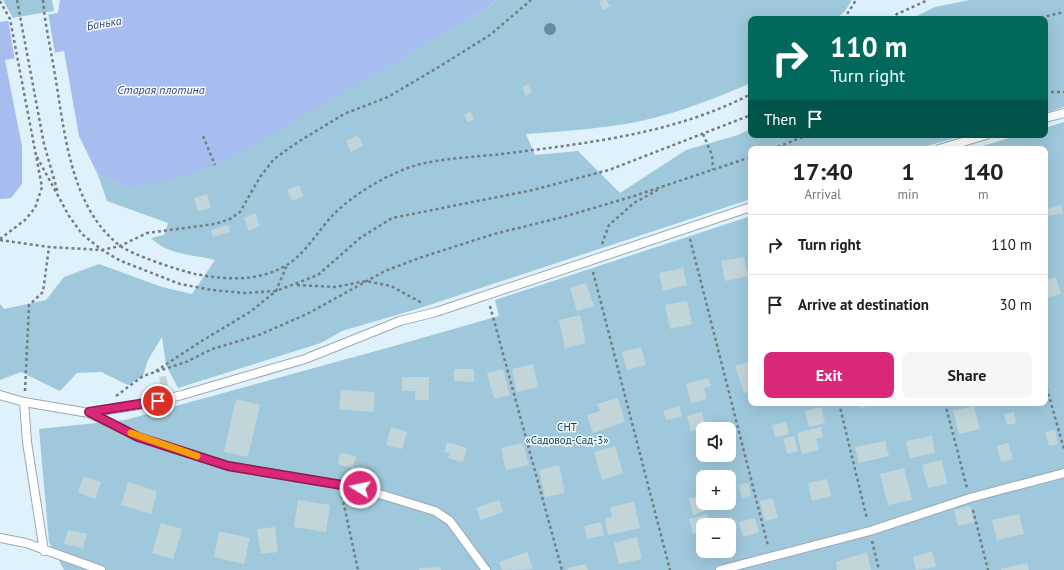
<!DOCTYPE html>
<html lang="en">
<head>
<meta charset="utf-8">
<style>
	body { margin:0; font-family:"PT Sans",sans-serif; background:#f6f6f6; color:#202124; height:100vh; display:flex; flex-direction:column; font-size:15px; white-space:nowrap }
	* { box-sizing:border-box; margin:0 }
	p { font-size:13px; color:#757577 }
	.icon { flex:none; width:22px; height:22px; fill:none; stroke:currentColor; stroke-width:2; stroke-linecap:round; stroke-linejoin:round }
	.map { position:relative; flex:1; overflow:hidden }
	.drawer { position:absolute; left:748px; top:146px; width:300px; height:260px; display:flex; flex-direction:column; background:#fff; border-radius:8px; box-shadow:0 4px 16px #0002 }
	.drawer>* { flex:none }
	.banner { position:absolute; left:748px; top:16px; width:300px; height:122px; border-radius:8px; box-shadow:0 4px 16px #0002; background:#00695c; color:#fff; overflow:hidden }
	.tools { position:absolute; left:696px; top:422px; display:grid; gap:8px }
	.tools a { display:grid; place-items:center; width:40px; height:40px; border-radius:8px; background:#fff; box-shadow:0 4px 16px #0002; font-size:20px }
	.pin { position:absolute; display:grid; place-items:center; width:34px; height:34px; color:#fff; margin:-17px; border:2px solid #fff; border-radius:50%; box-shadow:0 1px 4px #0007 }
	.me { position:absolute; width:44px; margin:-22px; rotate:280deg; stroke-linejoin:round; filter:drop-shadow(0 0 3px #0008) }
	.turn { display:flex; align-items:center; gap:14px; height:84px; padding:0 16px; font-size:18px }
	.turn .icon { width:52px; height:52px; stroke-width:2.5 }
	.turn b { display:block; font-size:28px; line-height:34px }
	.then { display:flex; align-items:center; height:38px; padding:0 16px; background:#0003; gap:8px; font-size:15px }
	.eta { display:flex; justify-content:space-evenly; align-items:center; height:68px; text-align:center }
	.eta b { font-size:24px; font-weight:700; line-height:28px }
	.action { display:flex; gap:8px; margin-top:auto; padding:8px 16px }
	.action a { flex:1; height:46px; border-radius:8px; background:#db2777; color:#fff; font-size:16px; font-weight:700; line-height:46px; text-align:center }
	.action a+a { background:#f6f6f6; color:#202124 }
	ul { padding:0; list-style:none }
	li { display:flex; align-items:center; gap:12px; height:60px; padding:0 16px; border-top:1px solid #e0e0e0 }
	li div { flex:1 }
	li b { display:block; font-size:15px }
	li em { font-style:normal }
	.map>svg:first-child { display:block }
	.green { fill:#9fc8dc; fill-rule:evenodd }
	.water { fill:#a8bdef }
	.pier { fill:#dff1fa }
	.building { fill:#c2d6d9 }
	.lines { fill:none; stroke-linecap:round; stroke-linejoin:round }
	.service-casing { stroke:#99aab2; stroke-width:10 }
	.path { stroke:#727e84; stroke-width:2.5; stroke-dasharray:3 3; stroke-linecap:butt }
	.service { stroke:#fff; stroke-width:8 }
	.tree { fill:#668d9c }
	.route-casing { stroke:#8e194d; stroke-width:10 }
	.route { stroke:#db2777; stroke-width:7 }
	.slow { stroke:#f59e0b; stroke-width:7 }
	.labels { text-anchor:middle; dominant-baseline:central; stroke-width:3; stroke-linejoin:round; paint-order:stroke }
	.park-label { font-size:11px; fill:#033c4f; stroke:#f8fcfd }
	.water-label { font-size:12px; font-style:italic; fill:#324884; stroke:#f8fcfd }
</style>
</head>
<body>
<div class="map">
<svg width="1064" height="570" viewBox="0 0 1064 570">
	<rect width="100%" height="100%" fill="#dff1fa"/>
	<path class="green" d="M3 0H52L54 11 13 18Z
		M496 0H852L845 11 836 19H751V83C707 102 660 120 611 126 583 130 555 132 526 134L535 155 578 151 620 193 686 150 738 135 751 129V135H966L916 149H751V199L417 309 342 331 321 343 178 388 166 365 162 337 148 360 143 376 128 385 101 372 77 373 60 391 21 372 0 380V304L4 309 46 300 64 277 99 264 162 287 192 294 215 260C193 254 169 256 151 238L164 235 168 223 107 201 98 175 129 189 385 67 485 9Z
		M970 0H1064V107L1045 113V19H911L935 7Z
		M1064 122V570H64L49 542 39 429 125 420 394 346 499 316 495 300 751 216V403H1045V149H972L1020 135H1045V128ZM703 429H729V455H703ZM703 477H729V503H703ZM703 525H729V551H703Z"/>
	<path class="water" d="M60 0H496L485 9 249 148 215 165 183 176 129 189 98 175 79 136 64 51 5 60 22 146V184L11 198 0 199V22L58 13Z"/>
	<path class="pier" d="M48 12 55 54 15 61 8 19Z"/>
	<path class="building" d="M603 0H606L610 6 603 10 599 2Z
		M528 84 532 92 526 96 522 88Z
		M470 111 474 119 468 122 464 115Z
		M358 135 363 146 351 152 346 141Z
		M299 185 304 196 292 201 287 190Z
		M207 194 211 208 198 211 194 198Z
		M1061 205 1063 213 1049 216 1047 209Z
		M255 213 260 226 249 231 244 218Z
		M228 225 230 232 213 237 211 230Z
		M744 257 748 276 725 281 721 261Z
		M683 268 687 285 663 291 659 273Z
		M1056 277 1061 294 1045 298V280Z
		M586 283 594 306 577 311 570 288Z
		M687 301 692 324 670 329 665 305Z
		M580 315 586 343 565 348 559 320Z
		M641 347 646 365 627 370 622 352Z
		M751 361V391L744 393 735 366Z
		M533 364 538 387 517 392 512 369Z
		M454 369H474V382L454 381Z
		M503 369 510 395 494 399 487 373Z
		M166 376 168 385 161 387 159 377Z
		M402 377H429V400H415V391H402Z
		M708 378 711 386 704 388 707 399 691 403 686 384Z
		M341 390 375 392 373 412 339 409Z
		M618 398 625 422 593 433 587 415 600 411 597 404Z
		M236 399 260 405 248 457 224 452Z
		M858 403H875V404L860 408Z
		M679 406 682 416 666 420 663 411Z
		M974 406 980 429 959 434 953 411Z
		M821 407 825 423 809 427 805 411Z
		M702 412 706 428 691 431 687 416Z
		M1014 412 1016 423 1007 425 1004 414Z
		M786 422 789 434 775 437 772 425Z
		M391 427 407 432 402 449 386 445Z
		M821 427 823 437 816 439 819 450 802 454 797 433Z
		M1055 430 1058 444 1049 446 1045 432Z
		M794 436 798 451 787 454 783 439Z
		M932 436 935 453 910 458 906 441Z
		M885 441 889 456 859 463 855 447Z
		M447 442 467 448 463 462 448 458 450 453 444 452Z
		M523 443 529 465 506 470 501 448Z
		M1008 443 1013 459 1001 462 997 446Z
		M615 446 623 473 602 480 594 452Z
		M340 453 356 456 353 468 338 464Z
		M942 460 947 484 928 488 922 465Z
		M559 465 565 493 545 497 539 470Z
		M904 468 912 500 888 505 880 474Z
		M84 476 101 482 95 499 78 492Z
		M827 479 831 496 812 501 808 483Z
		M128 482 157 491 151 514 121 505Z
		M748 483 751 495 742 498 739 485Z
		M701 496 705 511 693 515 689 499Z
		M773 498 778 518 765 521 760 501Z
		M298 500 330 505 326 532 294 527Z
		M499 500 503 512 481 520 476 508Z
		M634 502 640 528 608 535 605 519 612 517 610 507Z
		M970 506 974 522 958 526 954 510Z
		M707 514 710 525H703V531L693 534 689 519Z
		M1019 514 1024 534 997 540 992 520Z
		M755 518 759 532 743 537 739 522Z
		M601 522 604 535 587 539 584 526Z
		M161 523 182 529 173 559 152 553Z
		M275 527 278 552 261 554 257 529Z
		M68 530 87 534 83 548 64 544Z
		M219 531 250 538 244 564 214 557Z
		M637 537 642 559 619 564 614 543Z
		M932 551 936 567 916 570 913 557Z
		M527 552 533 569 502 570 499 562Z
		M867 552 871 570H837L836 562Z
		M1027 563 1029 570H1001V569Z
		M586 564 588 570H568V568Z
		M441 567V570H419V568Z"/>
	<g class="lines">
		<g class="service-casing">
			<path id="service" d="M1045 118 1064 113
				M939 149 986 135
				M0 395 24 402 89 413 138 437 228 466 360 488 435 511 450 521 486 570
				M24 402 27 442 44 551
				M89 413 145 404 182 395 305 359 400 321 436 312 751 207
				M0 538 26 543 101 570
				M720 570 870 531 970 498 1064 473"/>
		</g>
		<path class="path" d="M17 0 44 144 58 193
			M43 0C45 25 51 50 55 75 65 133 70 206 119 245 132 255 178 270 195 274 226 280 258 282 287 265 305 254 318 231 332 216 353 194 389 173 417 165 443 158 476 157 502 154 588 143 674 134 751 94
			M0 1 10 19 42 187 35 208 25 220 0 239
			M844 19 856 0
			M891 19 897 14 928 0
			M1035 19 1064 12
			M1045 92H1064
			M703 134 712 155 713 170
			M203 136 215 165
			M772 149 808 135
			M37 157 69 216 82 234 102 250 121 261 180 284 212 290 244 293 276 291 318 275 360 238 392 218 533 190 609 170 751 115
			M690 239 768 546
			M0 240 49 247 102 250 120 246 147 233 215 224 230 219 240 212 260 177 274 159 298 142 344 114 388 97 437 68 490 35 531 0
			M602 244 609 225 634 203 661 188
			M593 272 670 570
			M297 285 335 287 366 281 391 286 422 303
			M490 306 562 570
			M156 371 200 342 250 312 276 291 287 265
			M1045 382 1064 449
			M25 391 29 305 43 292 49 247
			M116 396 143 376 186 362 212 349 259 335 307 314 385 271 419 258 494 234 563 217 634 196 751 157
			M839 403 867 519
			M945 403 967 488
			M342 496 358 570
			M973 510 988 570
			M872 541 879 570"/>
		<use href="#service" class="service"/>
	</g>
	<circle class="tree" cx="550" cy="29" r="6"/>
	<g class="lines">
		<g class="route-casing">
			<path id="route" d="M158 401 89 412 138 437 228 466 360 488"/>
		</g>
		<use href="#route" class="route"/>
		<path class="slow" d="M131 433 197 456"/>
	</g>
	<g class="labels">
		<g class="park-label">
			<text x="567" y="427">СНТ<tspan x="567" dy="13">«Садовод-Сад-3»</tspan></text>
		</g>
		<g class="water-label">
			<text transform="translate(104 23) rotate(-10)">Банька</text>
			<text x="161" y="89">Старая плотина</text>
		</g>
	</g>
</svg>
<div class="tools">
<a><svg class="icon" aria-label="sound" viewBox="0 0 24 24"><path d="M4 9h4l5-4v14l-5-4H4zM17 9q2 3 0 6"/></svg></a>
<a>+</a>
<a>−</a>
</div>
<div class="pin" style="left:158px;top:401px;background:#d93025"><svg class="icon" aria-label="arrive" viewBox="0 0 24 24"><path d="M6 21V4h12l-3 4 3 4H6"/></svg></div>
<svg class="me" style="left:360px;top:488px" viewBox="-20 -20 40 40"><circle r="17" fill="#db2777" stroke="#fff" stroke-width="3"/><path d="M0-11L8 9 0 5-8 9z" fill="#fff"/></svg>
<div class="banner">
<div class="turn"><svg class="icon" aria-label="right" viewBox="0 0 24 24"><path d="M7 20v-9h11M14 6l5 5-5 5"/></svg><div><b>110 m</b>Turn right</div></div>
<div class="then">Then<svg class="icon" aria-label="arrive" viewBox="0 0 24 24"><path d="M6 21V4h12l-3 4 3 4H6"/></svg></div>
</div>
<section class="drawer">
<div class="eta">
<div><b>17:40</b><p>Arrival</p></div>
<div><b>1</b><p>min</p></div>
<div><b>140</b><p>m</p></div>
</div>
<ul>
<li><svg class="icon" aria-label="right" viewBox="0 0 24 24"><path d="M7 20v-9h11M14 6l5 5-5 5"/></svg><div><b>Turn right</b></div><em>110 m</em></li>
<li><svg class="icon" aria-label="arrive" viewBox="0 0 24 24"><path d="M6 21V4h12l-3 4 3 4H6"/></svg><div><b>Arrive at destination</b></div><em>30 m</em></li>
</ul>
<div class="action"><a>Exit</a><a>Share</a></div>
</section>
</div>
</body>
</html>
